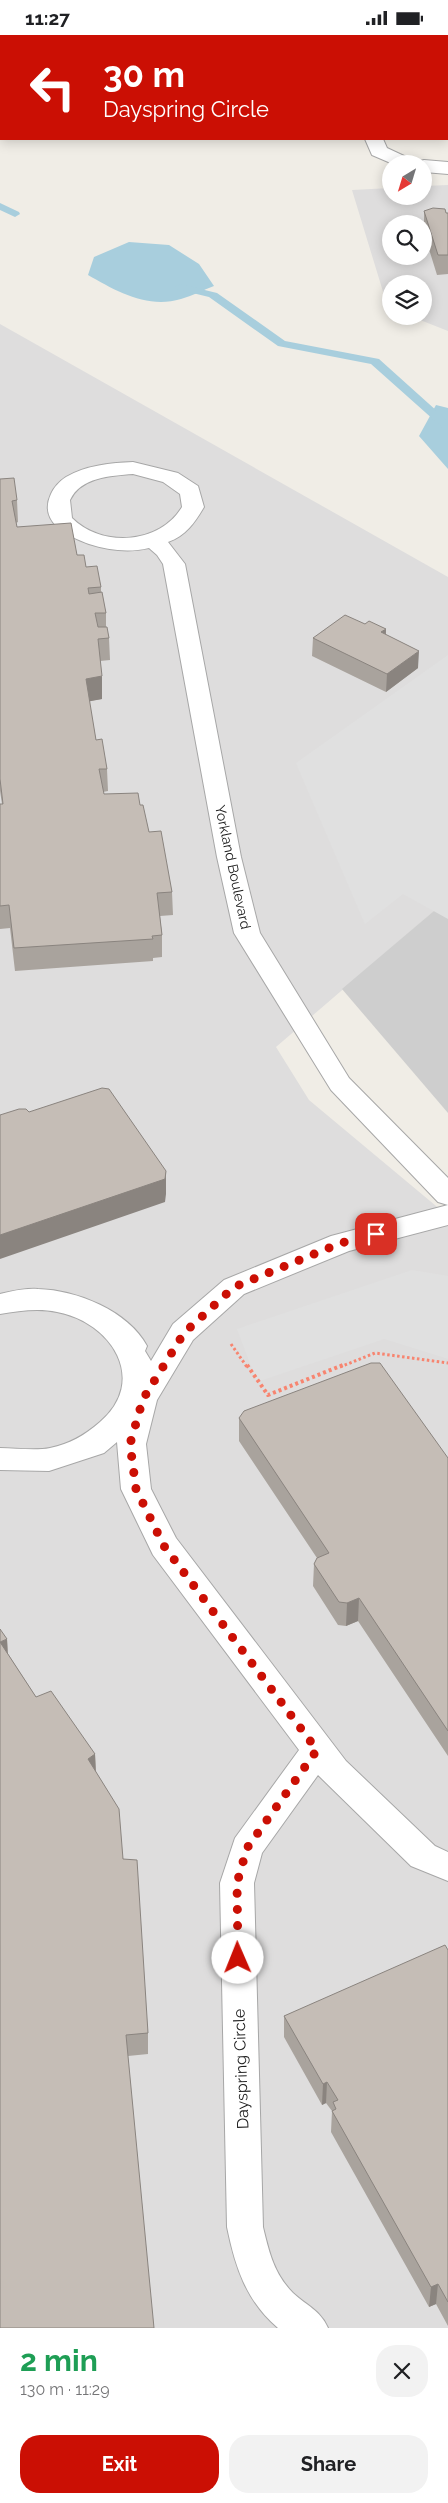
<!DOCTYPE html>
<html lang="en">
<head>
<meta charset="utf-8">
<style>
	body { margin:0; font-family:Raleway,sans-serif; background:#f2f2f2; color:#202124; height:100vh; display:flex; flex-direction:column; font-size:19px; white-space:nowrap }
	* { box-sizing:border-box; margin:0 }
	p { font-size:16px; color:#757577 }
	.icon { flex:none; width:28px; height:28px; fill:none; stroke:currentColor; stroke-width:2; stroke-linecap:round; stroke-linejoin:round }
	.map { position:relative; height:2293px; overflow:hidden }
	.side { display:flex; flex-direction:column; background:#fff; flex:1 }
	.side>* { flex:none }
	.guide { position:absolute; left:0px; top:0px; width:449px; height:105px; box-shadow:0 2px 12px #0003; background:#cb0f04; color:#fff; overflow:hidden }
	.needle { width:32px; rotate:218deg }
	.fabs { position:absolute; left:382px; top:120px; display:grid; gap:10px }
	.fabs a { display:grid; place-items:center; width:50px; height:50px; border-radius:50%; background:#fff; box-shadow:0 2px 12px #0003; font-size:25px }
	.pin { position:absolute; display:grid; place-items:center; width:42px; height:42px; color:#fff; margin:-21px; border-radius:10px; box-shadow:0 2px 8px #0006 }
	.me { position:absolute; width:55px; margin:-28px; rotate:359deg; stroke-linejoin:round; filter:drop-shadow(0 0 4px #0008) }
	.turn { display:flex; align-items:center; gap:18px; height:105px; padding:0 20px; font-size:22px }
	.turn .icon { width:65px; height:65px; stroke-width:2.5 }
	.turn b { display:block; font-size:35px; line-height:42px }
	.round { display:grid; place-items:center; flex:none; width:52px; height:52px; border-radius:20px; background:#f2f2f2 }
	.summary { display:flex; align-items:center; justify-content:space-between; height:85px; padding:0 20px }
	h1 { font-size:30px; font-weight:700; line-height:38px; color:#1e9e55 }
	.action { display:flex; gap:10px; margin-top:auto; padding:10px 20px }
	.action a { flex:1; height:58px; border-radius:20px; background:#cb0f04; color:#fff; font-size:20px; font-weight:700; line-height:58px; text-align:center }
	.action a+a { background:#f2f2f2; color:#202124 }
	.status { display:flex; justify-content:space-between; align-items:center; height:35px; padding:0 25px; background:#fff; direction:ltr }
	.status svg { height:14px; fill:currentColor }
	.map>svg:first-child { display:block }
	.residential { fill:#dedddd; fill-rule:evenodd }
	.religious { fill:#cecece }
	.parking { fill:#e0e0e0 }
	.water { fill:#a8cedd }
	.lines { fill:none; stroke-linecap:round; stroke-linejoin:round }
	.stream { fill:#a8cedd; fill-rule:evenodd }
	.minor-casing { stroke:#a7a7a7; stroke-width:2 }
	.path-far1 { stroke:#f78570; stroke-width:3; stroke-dasharray:2.5 2.5; stroke-linecap:butt }
	.path { stroke:#f78570; stroke-width:4; stroke-dasharray:3 3; stroke-linecap:butt }
	.minor { fill:#fff; fill-rule:evenodd }
	.wall { fill:#a9a39d }
	.shaded-wall { fill:#8a847f }
	.building { fill:#c5bdb6; stroke:#8a847f }
	.route { stroke:#cb0f04; stroke-width:9; stroke-dasharray:0 16.2 }
	.labels { text-anchor:middle; dominant-baseline:central; stroke-width:4; stroke-linejoin:round; paint-order:stroke }
	.street-label { font-size:14px; fill:#202020; stroke:#fff }
	.near-street-label { font-size:16px; fill:#202020; stroke:#fff }
</style>
</head>
<body>
<div class="status"><b>11:27</b><svg viewBox="0 0 49 12"><path d="M0 12V9h3v3zM5 12V6h3v6zM10 12V3h3v9zM15 12V0h3v12zM26 1h20v11H26zM47 4h2v5h-2z"/></svg></div>
<div class="map">
<svg width="448" height="2293" viewBox="0 0 448 2293">
	<rect width="100%" height="100%" fill="#f0ede6"/>
	<path class="residential" d="M448 150V296L410 281H424V249H391V274L388 273 352 155 391 153V161H424V151ZM391 189H424V221H391Z
		M0 289 448 542V864L276 1012 309 1065 448 1181V2293H0Z"/>
	<path class="religious" d="M448 864V1078L342 954Z"/>
	<path class="parking" d="M448 620V884L403 859 365 889 296 728Z
		M412 1235 448 1241V1324L384 1304 257 1347 237 1294Z"/>
	<path class="water" d="M129 207 169 210 199 229 214 251C203 255 192 261 181 264 147 274 116 256 88 240L94 222Z
		M436 370 448 373V434L419 401Z"/>
	<g class="lines">
		<path class="stream" d="M0 168 19 177 20 179 15 182 0 175Z
			M180 249 217 258 285 306 379 324 448 386V395L444 394 371 329 278 311 209 262 176 254 175 252Z"/>
		<g class="minor-casing">
			<path id="minor" d="M306 0H324L325 1H307Z
				M365 104H383L387 113 417 127 424 125 448 127V139L424 137V129H393L372 120Z
				M133 427 178 438 198 451 204 472C195 487 186 501 168 507L185 529 241 822 260 898 349 1043 448 1143V1170L438 1167 331 1055 234 898 217 822 163 529 157 520 149 513C128 518 108 515 89 509 67 501 38 487 51 459 54 452 60 446 66 442 86 430 111 428 133 427ZM133 439 163 447 180 459 182 472C160 509 102 513 72 483L70 465C81 442 110 441 133 439Z
				M448 1170V1190L349 1216 244 1259 193 1305 157 1365 146 1409 151 1454 176 1503 346 1726 435 1811 448 1817V1846L411 1831 318 1740 262 1818 254 1848 263 2192C269 2217 274 2239 293 2258 307 2271 320 2275 328 2293H278C246 2266 235 2231 227 2192L220 1848 235 1803 299 1715 153 1520 121 1454 117 1407 104 1418 49 1436 0 1435V1413C15 1413 35 1416 50 1413 70 1409 85 1400 100 1387 149 1345 111 1287 57 1277 38 1273 19 1276 0 1279V1259C13 1256 25 1253 38 1254 77 1255 128 1276 147 1311L145 1316 151 1326 173 1289 224 1245 331 1201Z"/>
		</g>
		<path class="path-far1" d="M231 1309 247 1332
			M340 1332 375 1318 448 1328"/>
		<path class="path" d="M247 1330 268 1360 343 1330"/>
		<use href="#minor" class="minor"/>
	</g>
	<path class="wall" d="M424 176 448 178V239L437 240 424 198Z
		M0 444 17 465 18 487 16 488 17 492 77 520 101 552V557L106 578V592L109 603 110 625 100 626 102 664 89 666 96 705 107 734 108 756 103 757 104 759 140 770 149 797 172 857 173 880 160 881 162 900V922L153 923V926L15 936 10 893 0 894V769H2L0 756Z
		M365 589 386 594V600L418 633 386 657 312 621 313 603Z
		M239 1383 448 1423V1721L358 1586 346 1591 338 1590 313 1551 314 1529 317 1523 239 1406Z
		M7 1604 8 1619 36 1662 95 1719 96 1738 123 1824 148 1998V2019L128 2021 0 2293Z
		M448 1915V2291L436 2269 429 2272 331 2097 332 2076 326 2068 322 2070 284 2002V1981Z"/>
	<path class="shaded-wall" d="M386 594 385 612 381 597Z
		M419 616 418 633 386 657 387 639Z
		M102 641V664L86 667V644Z
		M166 1136V1159L165 1167 0 1224V1200Z
		M359 1563 358 1586 346 1591 347 1568Z
		M7 1604 8 1627 0 1607Z
		M95 1719 96 1741 88 1724Z
		M327 2047 326 2068 322 2070 323 2049Z
		M438 2249 436 2269 429 2272 431 2252Z"/>
	<path class="building" d="M433 173 445 174 446 178H448V220H438L424 176Z
		M14 443 17 465 12 466 17 492 71 488 77 520H84L86 532 97 531 101 552 88 553 89 559 102 557 106 578H95L98 592H107L109 603 98 604 102 641 86 644 96 705 102 704 107 734H99L104 759 138 758 140 770H143L149 797 161 796 172 857 157 858 162 900 152 901 153 904 14 913 9 870 0 871V769H3L0 744V444Z
		M345 580 365 589 369 586 386 594 381 597 419 616 387 639 313 603Z
		M102 1053 109 1054 166 1136 165 1144 0 1200V1080L19 1074H26L29 1077Z
		M371 1328H380L448 1423V1696L359 1563 347 1568 339 1567 314 1529 317 1523 329 1518 239 1383 244 1376Z
		M0 1594 7 1604 0 1607Z
		M0 1607 36 1662 51 1656 95 1719 88 1724 119 1774 123 1824 137 1825 148 1998 126 2000 154 2293H0Z
		M445 1910 448 1915V2267L438 2249 431 2252 332 2076 336 2074 333 2067 338 2065 327 2047 323 2049 284 1981Z"/>
	<g class="lines">
		<path class="route" d="M238 1923 237 1848 247 1813 317 1715 164 1511 136 1454 130 1409 143 1364 184 1298 234 1252 341 1208 376 1199"/>
	</g>
	<g class="labels">
		<g class="street-label">
			<text transform="translate(233 832) rotate(78)">Yorkland Boulevard</text>
		</g>
		<g class="near-street-label">
			<text transform="translate(241 2034) rotate(-92)">Dayspring Circle</text>
		</g>
	</g>
</svg>
<div class="fabs">
<a><svg class="needle" viewBox="-14 -14 28 28"><path d="M0-13l5 13h-10z" fill="#e53935"/><path d="M0 13l5-13h-10z" fill="#757577"/></svg></a>
<a><svg class="icon" aria-label="search" viewBox="0 0 24 24"><circle cx="10" cy="10" r="6"/><path d="M15 15l6 6"/></svg></a>
<a><svg class="icon" aria-label="layers" viewBox="0 0 24 24"><path d="M12 4l9 5-9 5-9-5zM3 14l9 5 9-5"/></svg></a>
</div>
<div class="pin" style="left:376px;top:1199px;background:#d93025"><svg class="icon" aria-label="arrive" viewBox="0 0 24 24"><path d="M6 21V4h12l-3 4 3 4H6"/></svg></div>
<svg class="me" style="left:238px;top:1923px" viewBox="-20 -20 40 40"><circle r="19" fill="#fff"/><path d="M0-13L10 11 0 6-10 11z" fill="#cb0f04"/></svg>
<div class="guide">
<div class="turn"><svg class="icon" aria-label="left" viewBox="0 0 24 24"><path d="M17 20v-9H6M10 6l-5 5 5 5"/></svg><div><b>30 m</b>Dayspring Circle</div></div>
</div>
</div>
<section class="side">
<div class="summary"><div><h1>2 min</h1><p>130 m · 11:29</p></div><a class="round"><svg class="icon" aria-label="close" viewBox="0 0 24 24"><path d="M6 6l12 12M18 6L6 18"/></svg></a></div>
<div class="action"><a>Exit</a><a>Share</a></div>
</section>
</body>
</html>
